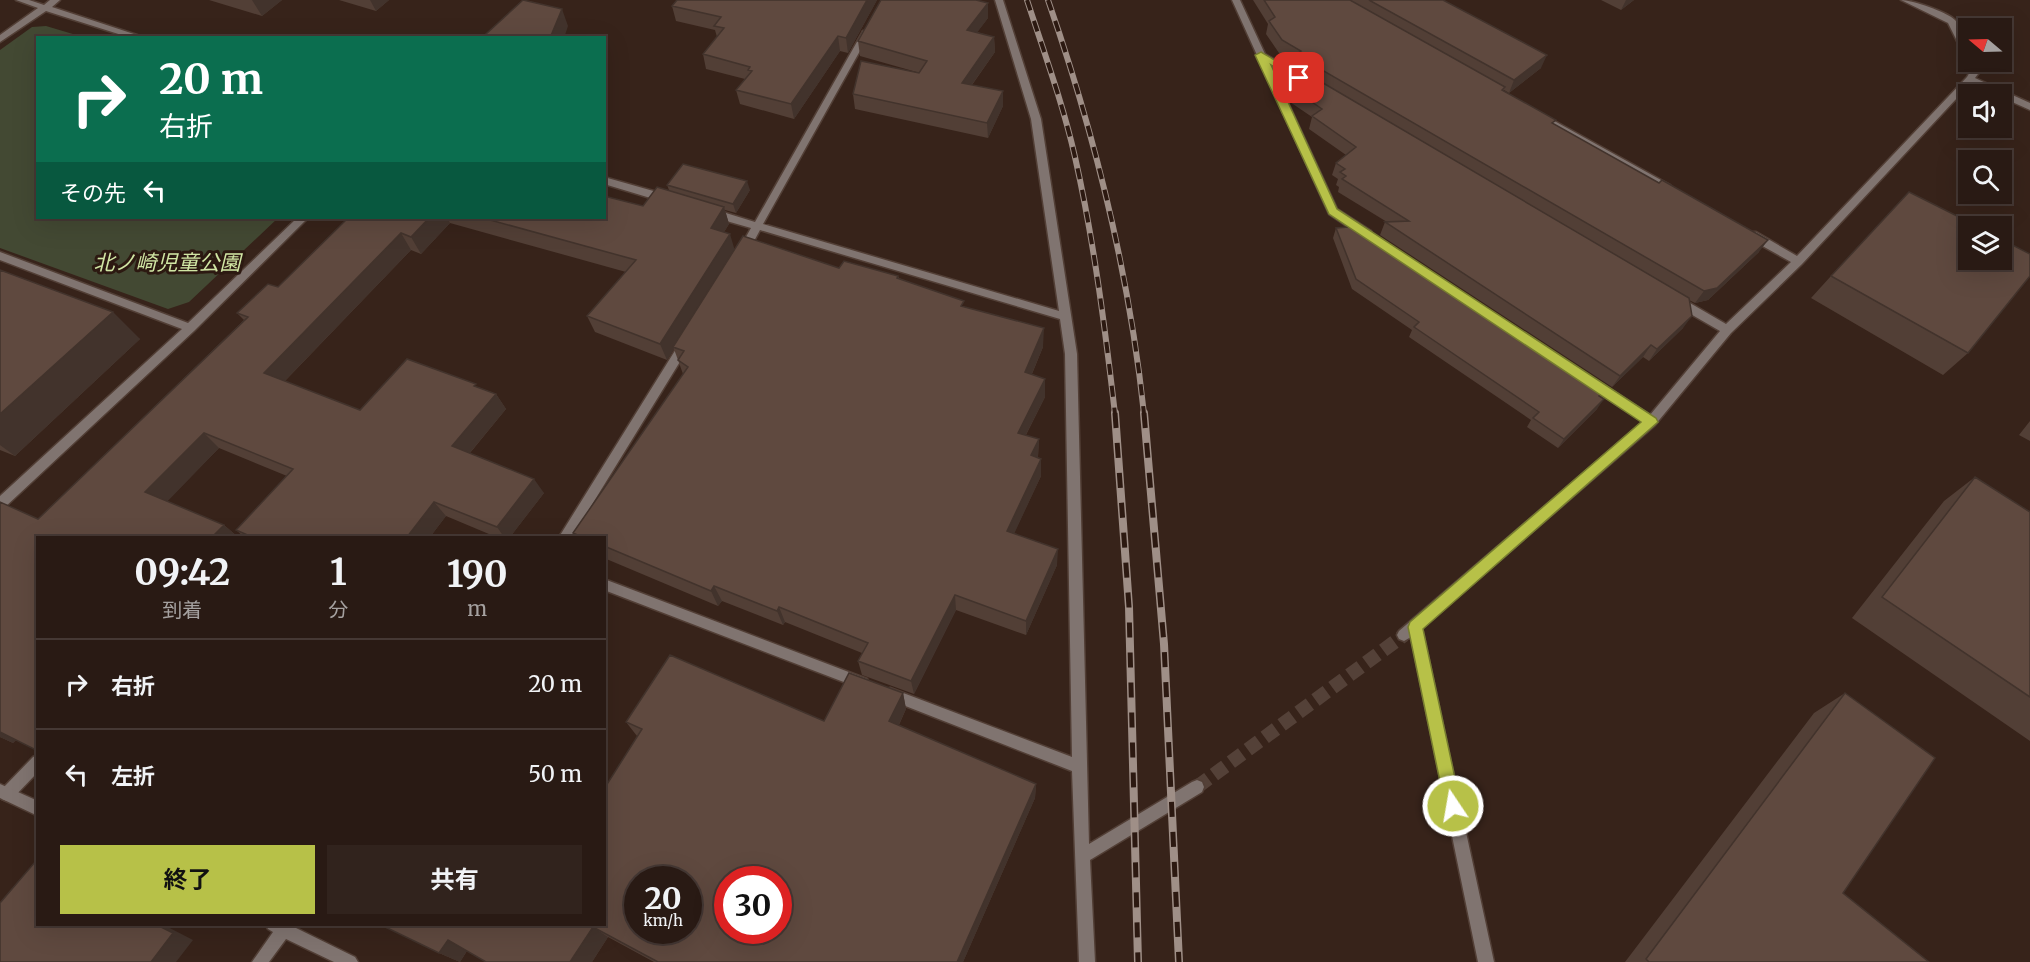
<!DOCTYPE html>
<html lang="ja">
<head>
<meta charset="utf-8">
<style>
	body { margin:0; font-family:Merriweather,"Noto Sans JP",serif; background:#31231d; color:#f1f3f6; height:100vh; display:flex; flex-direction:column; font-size:22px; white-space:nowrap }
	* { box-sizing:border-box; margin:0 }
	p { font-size:20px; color:#a5a1a0 }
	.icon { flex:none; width:33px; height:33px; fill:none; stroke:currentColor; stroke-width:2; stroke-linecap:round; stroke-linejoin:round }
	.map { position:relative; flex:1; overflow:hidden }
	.panel { position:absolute; left:36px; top:536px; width:570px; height:390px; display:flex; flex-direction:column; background:#291a14; border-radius:0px; box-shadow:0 6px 24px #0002,0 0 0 2px #453834 }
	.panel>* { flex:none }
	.hud { position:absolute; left:36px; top:36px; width:570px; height:183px; border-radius:0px; box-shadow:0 6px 24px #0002,0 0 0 2px #453834; background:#0b6e4f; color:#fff; overflow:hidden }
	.needle { width:39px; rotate:289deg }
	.fabs { position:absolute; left:1958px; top:18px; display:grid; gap:12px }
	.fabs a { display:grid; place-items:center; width:54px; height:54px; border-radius:0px; background:#291a14; box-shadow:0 6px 24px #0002,0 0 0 2px #453834; font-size:30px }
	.speed { position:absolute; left:624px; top:866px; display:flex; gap:12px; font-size:30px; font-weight:700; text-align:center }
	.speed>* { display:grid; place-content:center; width:78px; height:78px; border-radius:50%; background:#291a14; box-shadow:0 6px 24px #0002,0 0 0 2px #453834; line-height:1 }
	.speed small { font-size:15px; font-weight:400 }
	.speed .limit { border:9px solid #d22; background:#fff; color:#111 }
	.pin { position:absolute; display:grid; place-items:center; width:51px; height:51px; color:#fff; margin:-26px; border-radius:12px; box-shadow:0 3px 9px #0006 }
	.me { position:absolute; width:66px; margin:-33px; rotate:348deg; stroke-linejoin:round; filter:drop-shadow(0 0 4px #0008) }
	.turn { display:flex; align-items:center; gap:21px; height:126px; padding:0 24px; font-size:27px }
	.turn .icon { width:78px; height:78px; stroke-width:2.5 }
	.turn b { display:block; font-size:42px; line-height:51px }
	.then { display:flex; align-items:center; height:57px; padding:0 24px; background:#0003; gap:12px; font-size:22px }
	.eta { display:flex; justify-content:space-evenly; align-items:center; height:102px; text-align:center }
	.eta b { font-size:36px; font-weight:700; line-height:42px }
	.action { display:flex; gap:12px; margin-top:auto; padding:12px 24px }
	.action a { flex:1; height:69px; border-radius:0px; background:#b7c148; color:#111; font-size:24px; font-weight:700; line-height:69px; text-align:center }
	.action a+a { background:#31231d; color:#f1f3f6 }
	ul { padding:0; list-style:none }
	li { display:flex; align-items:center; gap:18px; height:90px; padding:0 24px; border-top:2px solid #453834 }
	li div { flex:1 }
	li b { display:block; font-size:22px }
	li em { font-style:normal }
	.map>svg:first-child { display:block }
	.green { fill:#434933 }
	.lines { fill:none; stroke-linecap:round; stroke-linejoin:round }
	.street-tunnel { stroke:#544138; stroke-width:14; stroke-dasharray:14 7; stroke-linecap:butt }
	.lane-casing { stroke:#523f36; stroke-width:3 }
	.street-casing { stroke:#523f36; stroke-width:3 }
	.lane { fill:#807470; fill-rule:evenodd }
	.street { fill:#807470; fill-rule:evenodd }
	.rail-far1-casing { stroke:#9f8f87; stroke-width:6 }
	.rail-casing { stroke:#9f8f87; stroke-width:8 }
	.rail-far1 { stroke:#2c1911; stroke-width:4; stroke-dasharray:11; stroke-linecap:butt }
	.rail { stroke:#2c1911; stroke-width:5; stroke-dasharray:15; stroke-linecap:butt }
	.wall { fill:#523f36 }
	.shaded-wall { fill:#42332c }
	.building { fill:#5f493f; stroke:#42332c; stroke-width:1.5; fill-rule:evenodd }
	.route { fill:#b7c148; stroke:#777d2f; stroke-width:1.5 }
	.labels { text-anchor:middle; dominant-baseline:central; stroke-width:6; stroke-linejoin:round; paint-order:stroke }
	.park-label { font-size:21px; font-style:italic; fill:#d1e6a4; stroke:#2c1911 }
</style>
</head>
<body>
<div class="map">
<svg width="2030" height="962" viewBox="0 0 2030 962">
	<rect width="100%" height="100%" fill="#37231a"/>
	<path class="green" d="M46 26 83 37 38 38V218H278L189 302 168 309 0 248V50L32 27Z"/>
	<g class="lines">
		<path class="street-tunnel" d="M1197 787 1404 635"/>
		<g class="lane-casing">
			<path id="lane" d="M38 755V772L12 799 7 801 2 799 0 794 2 789 33 757Z"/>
		</g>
		<g class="street-casing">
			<path id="street" d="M16 0H29L44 5 50 0H60L52 7 146 38H131L46 11 0 42V35L38 8Z
				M995 0H1003L1041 119 1077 354 1089 844 1192 782 1197 780 1202 782 1204 787 1202 792 1090 860 1095 962H1079L1072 771 885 698 883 694 885 690 890 688 1072 757 1065 354 1060 319 760 230 746 256H738L737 253 751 228 709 216 708 213 713 209 755 222 862 33 863 31H869L870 33 763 224 1059 311 1031 119Z
				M1232 0H1240L1265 54 1317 85 1312 88 1309 87 1270 64 1337 209 1371 231 1372 234 1371 237H1363L1329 214Z
				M1901 0C1912 0 1947 12 1955 20 1963 29 1968 44 1968 56L1963 53 1948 23Z
				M1968 61 1976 62 1981 70 1975 78 2030 103V110L2001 97V94H1995L1971 83 1802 264 1731 333 1655 425 1422 628 1494 962H1478L1411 637 1404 641 1399 639 1397 635 1399 631 1643 422 1588 386 1586 383 1588 380H1596L1650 415 1720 331 1675 305 1674 302 1675 299H1683L1726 324 1791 262 1748 238 1747 235 1748 232H1756L1797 256 1967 77 1971 70Z
				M1540 113 1670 185 1671 187 1666 190 1662 189 1537 118V114Z
				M604 177 671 196 672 199 667 203 604 184Z
				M297 218H308L194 331 4 508 0 509V496L182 329 0 260V252L188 323Z
				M685 340 691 344 689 347 572 537H559L681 341Z
				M604 579 867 679 869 683 867 687 862 689 604 590Z
				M0 784 38 801V816L0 798Z
				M265 924H296L294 927 355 957 358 962H334L286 939 269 962H252L273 932 268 929Z"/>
		</g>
		<use href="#lane" class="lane"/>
		<use href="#street" class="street"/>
		<g class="rail-far1-casing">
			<path id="rail-far1" d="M1027 0C1044 52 1063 104 1075 157 1094 241 1105 328 1115 414
				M1048 0C1095 135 1129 272 1144 414"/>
		</g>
		<g class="rail-casing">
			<path id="rail" d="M1115 413 1129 607 1138 962
				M1144 413 1164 644 1179 962"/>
		</g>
		<use href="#rail-far1" class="rail-far1"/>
		<use href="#rail" class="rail"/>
	</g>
	<path class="wall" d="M209 0H282L262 16Z
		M339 0H389L376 11Z
		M877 0 848 53 840 51 794 119 740 104 736 90 745 79 706 69 703 54 717 37 715 30 676 21 672 6Z
		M1253 0H1443L1541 68 1509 93 1504 90 1503 91 1554 124 1759 252 1708 300 1695 303 1689 300 1683 328 1649 361 1643 357 1612 387 1380 235 1385 222H1387L1338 192 1339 187 1336 185 1338 179 1332 175 1336 163 1346 155 1309 129 1312 117 1290 102 1293 89 1299 85 1298 83 1300 72 1293 68 1294 62 1279 53 1266 34 1268 24Z
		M1601 0H1634L1621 10Z
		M988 3V18L977 32 994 37 995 52 972 85 1003 91V106L988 138 855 109 853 94 920 73 860 56 858 41Z
		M667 185 750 190 736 213 725 210 729 224 724 232 734 249 839 268 898 276 899 278 964 307 1043 347 1032 374 1045 379V397L1026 435 1039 439 1038 457 1041 476 1014 533 1057 565 1026 635 956 610 914 694 862 675 858 661 862 653 785 622 783 625 722 601 718 606 604 558V537H576L573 533 683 374 674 349 667 360 595 332 587 316 626 272 450 223 421 254 411 250 285 381 360 410 478 387 496 394 506 409 470 453 544 493 510 537H496L446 516 430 537H244L236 530 287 476 219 448 167 501 224 525 238 537H38L16 740 13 743 0 737V502L38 519 244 320 237 313 278 287 348 218H604L643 206 669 190Z
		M1336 228 1601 398 1597 409 1558 448 1527 427 1531 420 1409 337 1412 330 1352 289 1333 238Z
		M0 270 140 339 15 456 0 450Z
		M1831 276 1968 353 1943 375 1811 298Z
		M2030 421V441L2019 435Z
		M1975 477 2030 512V741L1852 618 1944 501Z
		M903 693 906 709 899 725 1036 784 1035 798 963 962H654L608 937 592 962H486L467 951 460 962 439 953 604 924 637 736 626 722 824 721Z
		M1845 693 1843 893 1929 962H1625L1814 713Z"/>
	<path class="shaded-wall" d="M252 0H282L262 16Z
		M370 0H389L376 11Z
		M867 0H877L848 53 846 38Z
		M1626 0H1634L1621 10Z
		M988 3V18L968 45 967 30Z
		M562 9 568 26 564 38H550Z
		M838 36 840 51 794 119 791 104Z
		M994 37 995 52 963 97 962 83Z
		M1547 55 1541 68 1509 93 1514 80Z
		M1003 91V106L988 138 987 123Z
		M747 181 750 190 736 213 733 204Z
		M724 207 729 224 716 245 711 228Z
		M429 218H447L450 223 421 254 411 237Z
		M401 233 411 250 278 388 264 373Z
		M730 234 735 251 673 347 674 349 667 360 660 344Z
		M1768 240 1759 252 1708 300 1695 303 1704 291Z
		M113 312 140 339 15 456 0 445V414Z
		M1692 316 1683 328 1649 361 1657 349Z
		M1044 328 1043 347 1025 390V372Z
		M1651 345 1643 357 1612 387 1620 376Z
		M1045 379V397L1018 450V433Z
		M496 394 506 409 463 461 452 446Z
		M1604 399 1597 409 1558 448 1564 439Z
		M204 433 219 448 163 506 145 492Z
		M1039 439 1038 456 1031 472V455Z
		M1041 459V476L1008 547 1007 531Z
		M534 479 544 493 510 537H504L497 527Z
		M434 502 446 516 430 537H407Z
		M224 525 238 537H212Z
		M1058 549 1057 565 1026 635V621Z
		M714 586 722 601 718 606 711 591Z
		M955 595 956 610 914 694 911 681Z
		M779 607 785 622 783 625 777 611Z
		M903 693 906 709 893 737 889 721Z
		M0 732 16 740 13 743 0 737Z
		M1036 784 1035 798 963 962H957Z
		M155 924H162L193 940 176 962H151Z
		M593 927 608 937 592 962H570Z
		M448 940 468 949 460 962 439 953Z"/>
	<path class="building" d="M523 0 562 9 550 38H491L492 36 486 34Z
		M677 0H867L846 38 838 36 791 104 736 90 752 71 748 70 750 67 703 54 724 28 714 26 721 17 672 6Z
		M881 0H976L988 3 967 30 994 37 962 83 1003 91 987 123 853 94 861 61 919 73 927 61 858 41Z
		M1264 0H1350L1505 87 1502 90 1556 120 1552 123 1659 183 1662 180 1768 240 1717 288 1704 291 1296 55 1301 51 1282 40 1269 21 1275 17Z
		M1369 0H1443L1547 55 1514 80Z
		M1301 70 1689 298 1692 316 1657 349 1651 345 1620 376 1385 222 1409 221 1342 179 1346 176 1340 172 1345 169 1336 163 1356 147 1312 116 1322 109 1293 89 1307 80Z
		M683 164 747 181 733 204 667 185Z
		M657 187 724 207 711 228 730 234 660 344 587 316 636 260 483 218H604V196L643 206Z
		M1909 192 1977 226H1968V260H2001V239L2030 254V276L1968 353 1831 276Z
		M348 218H429L411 237 401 233 264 373 360 410 407 359 476 384 474 386 496 394 452 446 534 479 497 527 434 502 407 537H252L236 530 293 469 204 433 145 492 224 525 212 537H38V751L0 732V502L38 519 248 317 237 313 268 284 278 287Z
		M1362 226 1609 388 1599 396 1604 399 1564 439 1533 418 1539 412 1414 327 1419 322 1356 279 1336 228Z
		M743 236 839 268 844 261 898 276 897 278 964 301 961 306 1044 328 1025 372 1045 379 1018 433 1039 439 1031 455 1041 459 1007 531 1058 549 1026 621 955 595 911 681 858 661 868 643 779 607 777 611 714 586 711 591 604 546V537H582L573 533 688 367 678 360 684 351 673 347Z
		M0 270 113 312 0 414Z
		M1975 477 2030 512V697L1882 597Z
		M670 655 824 721 849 673 903 693 889 721 1036 784 957 962H658L593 927 570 962H486L448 940 439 953 379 924H604V789L642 729 626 722ZM638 879H688V930H638ZM728 879H778V930H728Z
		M1845 693 1935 758 1843 893 1929 962H1649L1646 959Z
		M35 862 38 863V924H155L173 933 151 962H0V903Z"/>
	<path class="route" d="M1261 52 1305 78 1299 81 1296 80 1271 65 1337 209 1656 418 1658 422 1423 629 1461 806 1459 811 1453 814 1448 811 1445 806 1408 627 1410 622 1641 422 1329 214 1255 55Z"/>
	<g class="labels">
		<g class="park-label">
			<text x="167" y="262">北ノ崎児童公園</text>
		</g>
	</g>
</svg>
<div class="fabs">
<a><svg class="needle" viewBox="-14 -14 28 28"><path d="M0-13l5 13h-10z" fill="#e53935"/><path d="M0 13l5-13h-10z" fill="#a5a1a0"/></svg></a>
<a><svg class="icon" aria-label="sound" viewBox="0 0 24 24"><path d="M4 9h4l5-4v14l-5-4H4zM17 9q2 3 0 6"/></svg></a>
<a><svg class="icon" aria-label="search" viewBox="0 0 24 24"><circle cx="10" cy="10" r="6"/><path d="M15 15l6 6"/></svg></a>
<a><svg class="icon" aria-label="layers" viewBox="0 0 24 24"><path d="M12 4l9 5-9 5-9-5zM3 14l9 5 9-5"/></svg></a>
</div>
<div class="speed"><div>20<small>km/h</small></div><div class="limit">30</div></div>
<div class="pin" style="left:1299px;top:78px;background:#d93025"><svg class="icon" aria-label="arrive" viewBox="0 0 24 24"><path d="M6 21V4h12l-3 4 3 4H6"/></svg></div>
<svg class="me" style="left:1453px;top:806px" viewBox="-20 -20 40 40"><circle r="17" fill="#b7c148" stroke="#fff" stroke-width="3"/><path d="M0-11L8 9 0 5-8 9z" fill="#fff"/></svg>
<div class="hud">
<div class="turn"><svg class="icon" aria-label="right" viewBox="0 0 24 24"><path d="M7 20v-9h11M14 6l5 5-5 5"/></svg><div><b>20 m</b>右折</div></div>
<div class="then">その先<svg class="icon" aria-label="left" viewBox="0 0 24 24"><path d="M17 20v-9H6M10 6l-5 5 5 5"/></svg></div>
</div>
<section class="panel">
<div class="eta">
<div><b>09:42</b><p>到着</p></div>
<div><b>1</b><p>分</p></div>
<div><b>190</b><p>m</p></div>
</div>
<ul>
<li><svg class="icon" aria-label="right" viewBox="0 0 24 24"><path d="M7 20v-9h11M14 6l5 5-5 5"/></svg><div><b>右折</b></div><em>20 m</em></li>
<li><svg class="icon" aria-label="left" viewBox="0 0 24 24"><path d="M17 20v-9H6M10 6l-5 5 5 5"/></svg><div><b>左折</b></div><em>50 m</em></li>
</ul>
<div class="action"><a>終了</a><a>共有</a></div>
</section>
</div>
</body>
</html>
